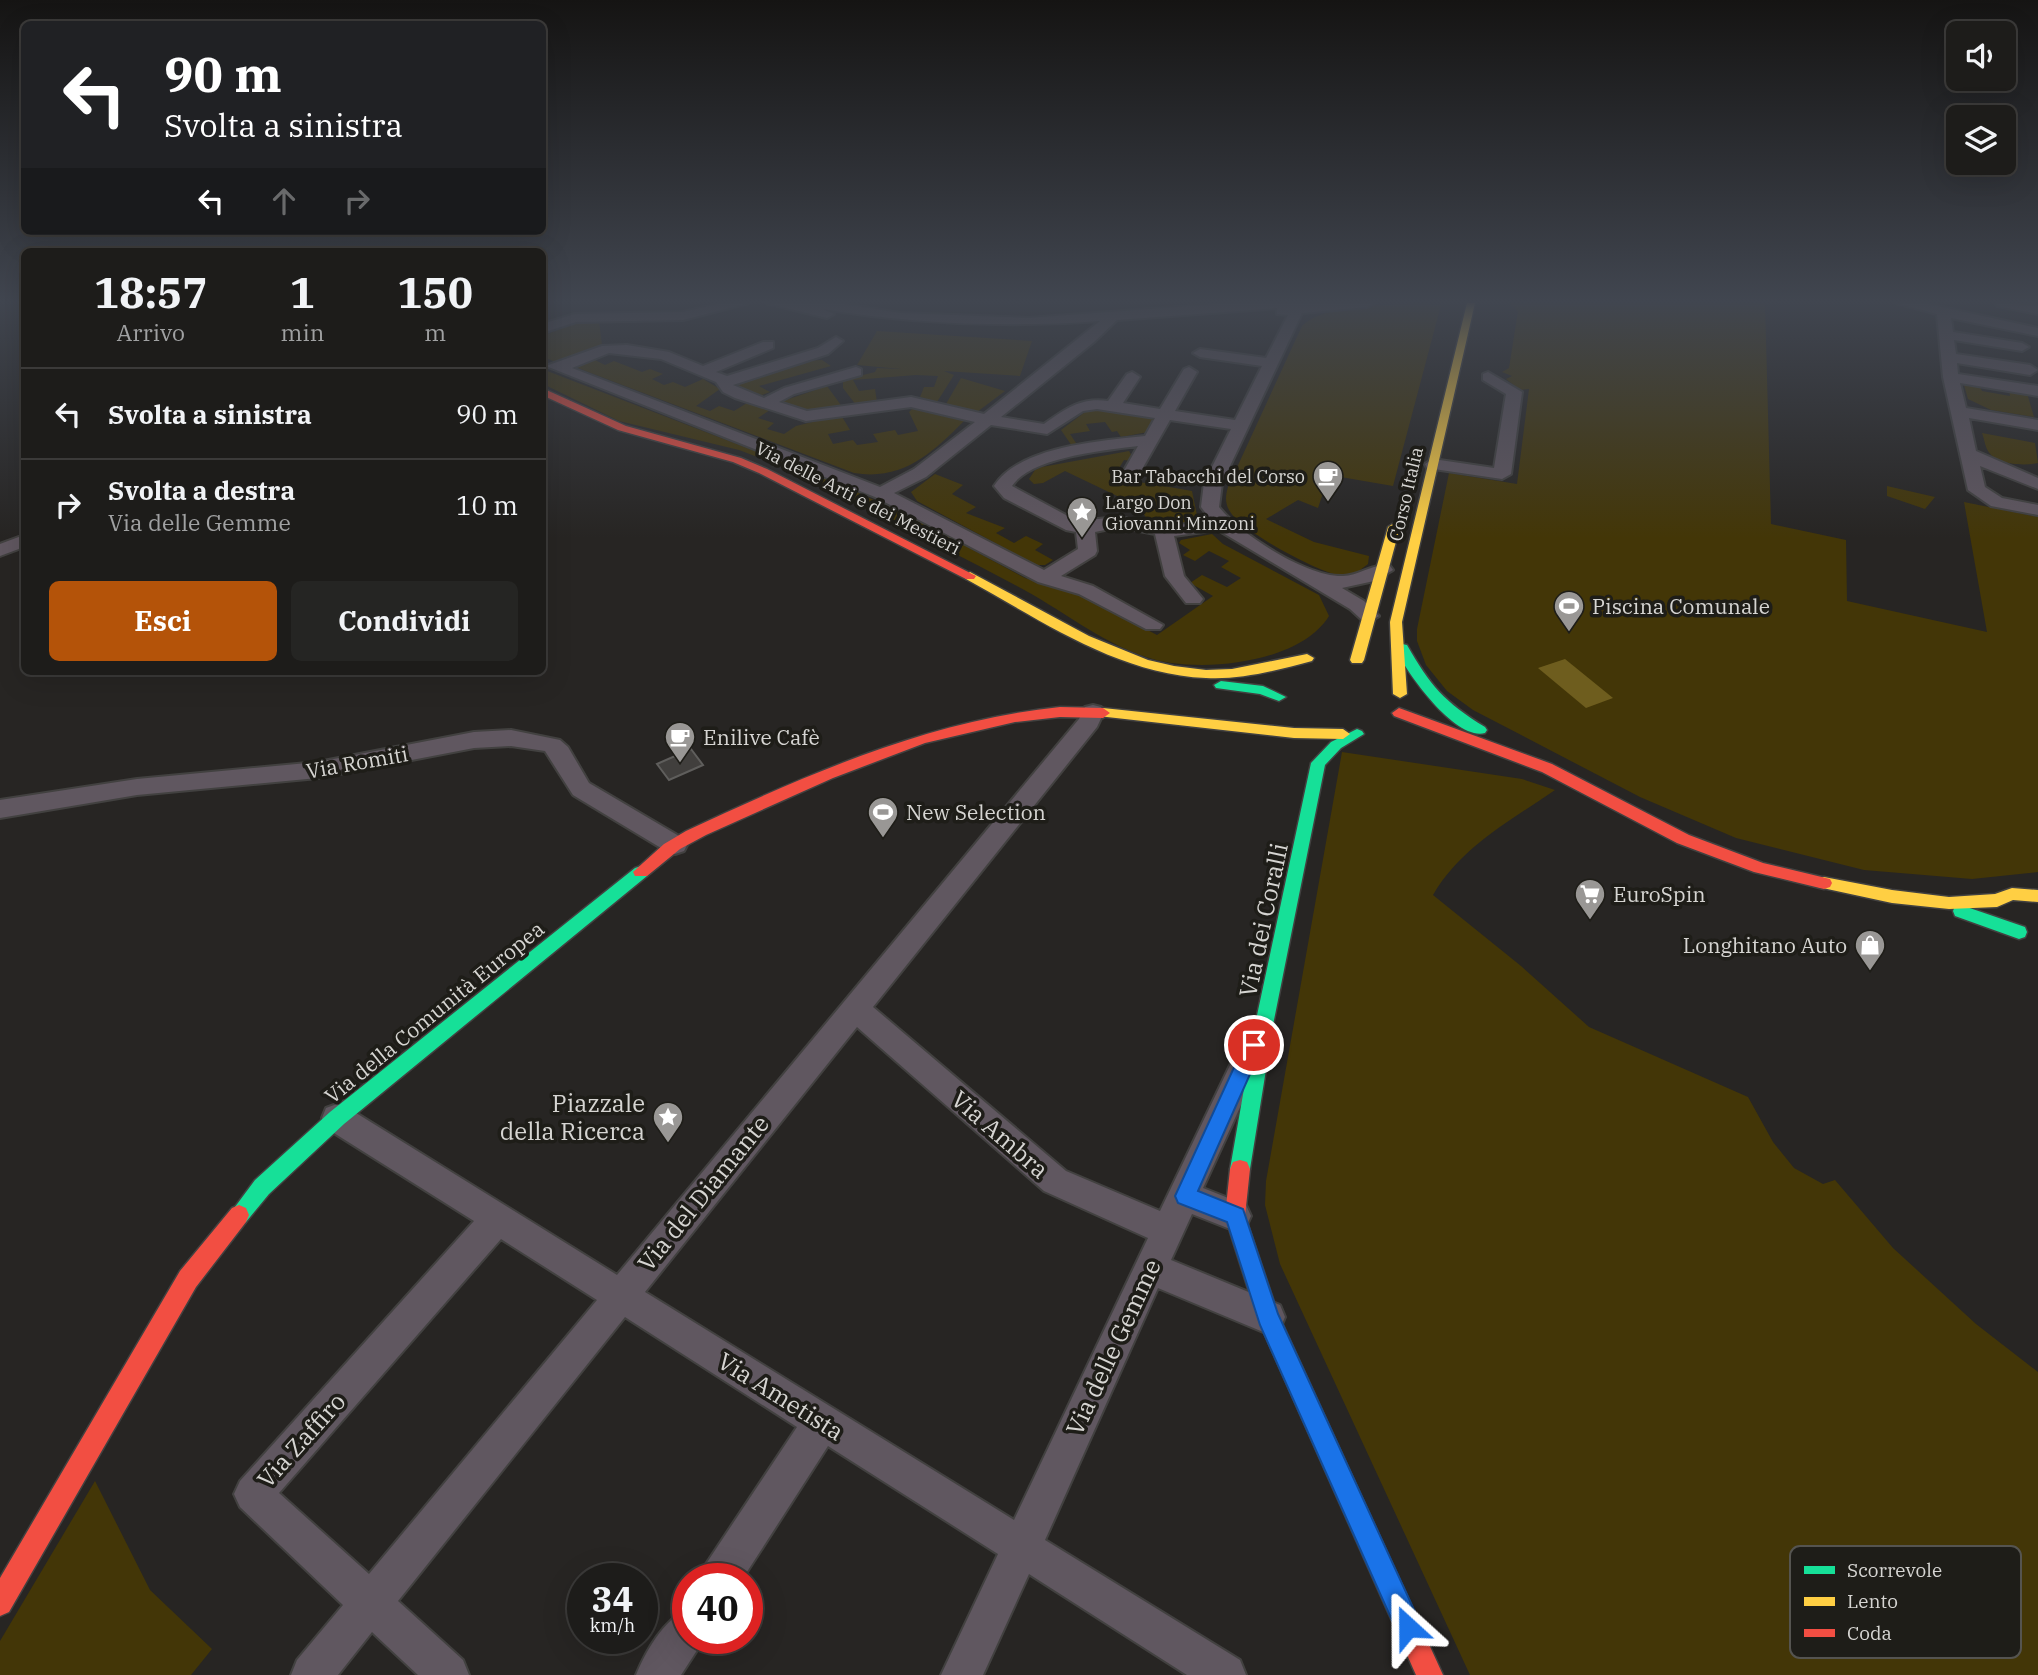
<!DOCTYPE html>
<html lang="it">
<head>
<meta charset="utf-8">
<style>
	body { margin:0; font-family:"IBM Plex Serif",serif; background:#252523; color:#f1f3f6; height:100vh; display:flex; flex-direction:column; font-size:26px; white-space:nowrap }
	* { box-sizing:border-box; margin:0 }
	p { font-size:23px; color:#a0a1a2 }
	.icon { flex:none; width:38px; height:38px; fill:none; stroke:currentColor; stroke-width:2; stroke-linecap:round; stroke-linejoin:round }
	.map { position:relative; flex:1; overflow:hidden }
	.panel { position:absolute; left:21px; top:248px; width:525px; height:427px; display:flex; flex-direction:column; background:#1d1c1a; border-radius:10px; box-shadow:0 7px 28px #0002,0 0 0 2px #3b3a39 }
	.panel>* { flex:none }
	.hud { position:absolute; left:21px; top:21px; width:525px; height:214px; border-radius:10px; box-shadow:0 7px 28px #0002,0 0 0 2px #3b3a39; background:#202124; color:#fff; overflow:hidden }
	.tools { position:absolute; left:1946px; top:21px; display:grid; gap:14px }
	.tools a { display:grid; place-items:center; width:70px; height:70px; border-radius:10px; background:#1d1c1a; box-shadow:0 7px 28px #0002,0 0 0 2px #3b3a39; font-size:35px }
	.speed { position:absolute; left:567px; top:1563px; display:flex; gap:14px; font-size:35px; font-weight:700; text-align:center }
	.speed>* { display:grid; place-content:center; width:91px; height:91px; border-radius:50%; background:#1d1c1a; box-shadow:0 7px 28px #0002,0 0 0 2px #3b3a39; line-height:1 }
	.speed small { font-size:18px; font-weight:400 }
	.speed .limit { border:10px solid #d22; background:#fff; color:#111 }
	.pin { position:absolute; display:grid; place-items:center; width:60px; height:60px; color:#fff; margin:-30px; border:4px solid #fff; border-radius:50%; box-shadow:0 2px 7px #0007 }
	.me { position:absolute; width:77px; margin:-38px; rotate:336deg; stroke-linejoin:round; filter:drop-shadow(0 0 5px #0008) }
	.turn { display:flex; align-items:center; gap:24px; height:147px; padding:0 28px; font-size:32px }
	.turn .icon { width:91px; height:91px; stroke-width:2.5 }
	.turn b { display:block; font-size:49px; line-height:60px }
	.lanes { display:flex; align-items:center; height:66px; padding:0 28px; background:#0003; justify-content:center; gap:35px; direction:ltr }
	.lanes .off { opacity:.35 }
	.eta { display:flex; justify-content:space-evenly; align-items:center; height:119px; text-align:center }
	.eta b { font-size:42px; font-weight:800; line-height:49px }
	.action { display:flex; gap:14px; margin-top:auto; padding:14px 28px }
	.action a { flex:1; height:80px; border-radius:10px; background:#b45309; color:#fff; font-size:28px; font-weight:800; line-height:80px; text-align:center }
	.action a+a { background:#252523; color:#f1f3f6 }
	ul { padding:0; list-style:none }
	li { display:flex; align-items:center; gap:21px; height:91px; padding:0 28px; border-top:2px solid #3b3a39 }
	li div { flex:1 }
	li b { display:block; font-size:26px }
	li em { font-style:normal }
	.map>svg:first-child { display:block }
	.green { fill:#433607 }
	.water { fill:#6e5d1e }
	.building { fill:#413f3d; stroke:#5f5e5c; stroke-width:2 }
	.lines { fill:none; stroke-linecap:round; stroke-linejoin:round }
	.street-casing { stroke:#424140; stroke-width:4 }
	.fast-casing { stroke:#424140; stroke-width:3 }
	.slow-casing { stroke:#424140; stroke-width:3 }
	.jam-casing { stroke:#424140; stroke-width:3 }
	.street { fill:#605760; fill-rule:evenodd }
	.fast { fill:#16e098; fill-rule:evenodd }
	.slow { fill:#ffcf43; fill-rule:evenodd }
	.jam { fill:#f24e42; fill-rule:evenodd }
	.route { fill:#1a73e8; stroke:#114b97; stroke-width:2 }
	.labels { text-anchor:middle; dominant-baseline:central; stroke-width:7; stroke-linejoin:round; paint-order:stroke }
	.far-poi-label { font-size:18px; fill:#d6d5d2; stroke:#1e1d18; text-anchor:end }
	.far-street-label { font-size:18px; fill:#d6d5d2; stroke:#1e1d18 }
	.poi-label { font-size:21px; fill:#d6d5d2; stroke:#1e1d18; text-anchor:start }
	.street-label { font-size:21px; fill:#d6d5d2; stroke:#1e1d18 }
	.near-street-label { font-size:24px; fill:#d6d5d2; stroke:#1e1d18 }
	.near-poi-label { font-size:24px; fill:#d6d5d2; stroke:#1e1d18; text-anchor:end }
	.key { fill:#1e1d18; stroke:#555450; stroke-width:2 }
	.key-label { font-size:19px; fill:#d6d5d2 }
</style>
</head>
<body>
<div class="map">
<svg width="2038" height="1675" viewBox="0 0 2038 1675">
	<rect width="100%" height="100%" fill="#272523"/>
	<path class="green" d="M1418 303 1441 305 1393 486 1329 475 1318 508 1298 500 1266 519 1314 542 1369 556 1368 564 1351 577C1330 580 1243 532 1231 513 1225 505 1225 497 1228 487L1302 326C1323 304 1387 306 1418 303Z
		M1509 303H1765L1771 524 1846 540 1847 601 1987 632 1964 502 2038 517V872L1972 879 1864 870 1736 838 1640 797 1473 710 1447 691 1426 665 1417 641V629L1449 473 1517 484 1529 389 1520 390 1506 379 1512 376 1502 372 1509 368 1518 311Z
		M599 321 602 345 558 363 543 357V336L572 324Z
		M877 331 1032 341 1020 376 944 371 954 375 937 402 920 397 924 387H934L938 376 916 375 853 380 859 391 875 389 877 402 856 405 843 388V380L875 372 877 368 901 369 857 365Z
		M593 359 605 365 614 361 642 372 650 369 663 374 652 379 664 385 673 382 685 387 703 379 720 389 696 406 710 411 719 406 734 411 747 403 770 410 758 418 774 423 767 429 784 434 796 426 841 415 850 430 828 434 833 444 853 440 857 445 878 442 873 434 895 430 898 435 918 431 909 412 912 409 964 421C932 453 903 481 854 473L575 367Z
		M822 360 831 366 759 386 770 392 762 395 736 386 799 361Z
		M542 369 833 481 917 520 1025 578 1083 596 1157 635 1213 596 1190 583 1202 575 1227 587 1241 578 1221 567 1229 561 1209 551 1195 561 1183 555 1190 550 1179 543 1181 540 1212 534 1223 544 1319 595 1329 616C1299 665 1195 674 1146 657 1098 641 1060 608 1015 585 946 548 875 514 806 478L808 476 739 450 619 421 543 384Z
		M961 378 1005 391 977 412 946 404Z
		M1970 384 1979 385 1982 391 2010 396 2009 390 2027 393 2034 417 1991 410 1968 399 1964 385Z
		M827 386 843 408 812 413 780 402Z
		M1096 408 1156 417 1148 432 1121 437 1117 431 1112 432 1105 422 1086 424 1090 431 1070 434 1076 443 1102 442 1072 446 1061 430 1089 409Z
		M1982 433 2035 443 2038 463C2024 466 1996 465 1988 451 1985 446 1984 438 1982 433Z
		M1129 451 1133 458 1132 461 1124 460 1113 478 1145 483 1150 471 1156 472 1152 484 1192 491 1198 520 1184 525 1148 520 1138 506 1065 471 1043 483 1034 484 1029 479 1035 470 1042 467Z
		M935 474 963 485 952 494 976 507 966 513 1005 528 996 533 1014 543 1026 536 1043 544 1035 550 1053 560 1045 565H1036L917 501 911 492Z
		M1887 486 1935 497 1925 509 1887 496Z
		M1342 752 1522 779 1555 790C1510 821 1461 847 1433 895L1521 966 1589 1027 1748 1097 1773 1142 1794 1168 1823 1184 1835 1180 1893 1248 1976 1324 2038 1372V1675H1470L1280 1264 1265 1205 1266 1181Z
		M95 1481 150 1590 212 1649 191 1675H0V1641Z"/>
	<path class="water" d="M1565 659 1613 698 1586 708 1538 668Z"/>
	<path class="building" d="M691 749 703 765 669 780 657 764Z"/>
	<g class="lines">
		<g class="street-casing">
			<path id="street" d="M723 303H749L683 320 576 322 542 333V324L575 314 683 312Z
				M766 303H838L900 313 1028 318 1232 303H1374L1367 307 1302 313 1222 483 1219 507C1241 535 1307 577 1343 576 1360 576 1374 562 1390 566L1393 570 1374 581 1342 588 1364 601 1379 616 1369 622 1362 620 1350 609 1218 530 1174 536 1184 576 1203 599 1200 603H1186L1165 576 1155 534 1119 527 1095 532 1097 551 1095 555 1061 576 1093 586 1163 625 1160 629H1146L1079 594 1038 582 875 497 546 366 602 346 627 345 669 352 703 366 763 342H773V348L716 372 727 376 818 348 836 337 843 341 828 354 733 385 764 398 784 388 856 367 861 369V375L794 394 779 402 807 411 911 397 984 414 1100 321C1006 328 915 324 822 309L834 314 827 318ZM1277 308V314L1288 315 1266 358 1200 349 1193 353 1200 357 1262 366 1235 420 1175 411 1197 372 1189 367 1184 369 1160 409 1123 403 1140 377 1132 372 1127 374 1108 401C1081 397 1065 409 1044 424L1001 417 1094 342 1117 320ZM609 353 661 359 716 382 723 392 735 398 806 421 911 407 975 422 914 469 880 487 572 368ZM1097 409 1155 418 1145 436C1100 441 1020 446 994 486L1004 498 1066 530 1076 532 1078 549 1044 570 894 493 926 477 991 425 1047 434 1083 411ZM1170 420 1231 429 1204 483 1201 507 1211 520 1173 526 1119 517 1077 521 1012 486C1030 457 1107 450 1138 446L1122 474 1125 478H1137Z
				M1896 303H1923L2038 328V336L1951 318 1953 332 2022 343 2029 347 2022 351 1954 340 1956 354 2030 365 2038 370 2030 375 1957 363 1958 374 2038 386V396L1960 383 1966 408 2038 420V430L1969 418 1976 451 2038 478V489L1980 466 1985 487 2002 498 2038 505V515L1991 506 1968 490 1943 377 1937 314Z
				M1995 303 2038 306V314L1997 306Z
				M1488 372 1522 392 1511 474 1502 479 1427 468 1425 464 1433 459 1494 468 1506 394 1483 380V374Z
				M24 535V547L0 556V544Z
				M1093 705 1101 707 1104 712 1097 727 873 1007 1066 1171 1160 1211 1233 1059 1243 1055 1253 1059 1258 1068 1203 1188 1246 1205 1251 1216 1246 1227 1235 1231 1192 1214 1171 1260 1280 1305 1285 1317 1280 1329 1268 1334 1158 1288 1045 1540 1240 1660 1246 1675H1187L1029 1574 983 1675H941L998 1554 828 1446 743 1578H700L706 1564 797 1427 625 1317 398 1601 463 1660 469 1675H418L372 1632 338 1675H291L297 1660 343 1605 240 1507 234 1494 240 1481 474 1221 326 1128 322 1118 326 1108 337 1104 348 1108 617 1275 1079 719 1085 707ZM857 1027 1044 1191 1148 1238 1014 1520 645 1292ZM501 1239 597 1300 369 1574 279 1493Z
				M511 730 560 740 568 747 589 783 684 839 687 845 684 851 675 854 666 851 573 795 545 751 511 746 474 748 318 778 137 795 0 818V800L137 779 318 762 474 732Z
				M688 1609V1638H705L681 1675H636C646 1651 664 1619 688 1609Z"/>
		</g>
		<g class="fast-casing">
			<path id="fast" d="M1402 644 1407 645C1430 685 1444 702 1485 727L1487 730 1485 733C1455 741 1406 672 1395 648Z
				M1221 681 1263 686 1286 697 1279 701 1260 694 1216 688 1214 685Z
				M1357 729 1362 731 1364 734 1341 748 1325 765 1274 1020 1250 1169 1247 1176 1240 1178 1233 1176 1230 1169 1256 1020 1311 763 1331 742Z
				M641 866 647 868 649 872 647 876 344 1124 269 1194 246 1222 239 1225 232 1222 229 1215 255 1180 330 1112 635 868Z
				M1961 905 2025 927 2027 932 2025 937 2019 939 1955 916 1953 911 1955 906Z"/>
		</g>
		<g class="slow-casing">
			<path id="slow" d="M1467 303H1475L1402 622 1407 694 1400 698 1393 694 1390 622Z
				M1394 523 1400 527 1364 660 1362 663H1352L1350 660 1388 527Z
				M970 572 1089 636 1148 660 1174 666 1206 670 1232 669 1307 654 1314 658 1312 661C1278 670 1241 680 1206 678 1117 674 1041 620 966 579L964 576Z
				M1103 708 1294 728 1343 729 1350 734 1343 739 1294 738 1098 716 1096 713Z
				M1824 877 1892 890 1949 897 1995 894 2012 888 2038 890V902L2013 900 1997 907 1949 909 1892 903 1818 887 1816 883 1818 879Z"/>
		</g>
		<g class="jam-casing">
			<path id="jam" d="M542 388 626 426 741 458 767 469 976 576 974 579H966L759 473 733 462 618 430 542 395Z
				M1060 707 1103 708 1110 713 1103 718 1060 717 1015 722 925 743 833 778 706 835 680 849 647 876H635L633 872 664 844 686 831C806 775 927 721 1060 707Z
				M1399 708 1552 764 1689 835 1763 863 1830 879 1832 883 1830 887 1824 889 1754 872 1677 843 1542 772 1394 716 1392 713Z
				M1240 1160 1247 1162 1250 1169 1245 1216 1278 1314 1443 1675H1416L1257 1317 1225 1216 1230 1169 1233 1162Z
				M239 1205 246 1208 249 1215 246 1222 196 1287 9 1612 0 1616V1578L180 1271 232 1208Z"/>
		</g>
		<use href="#street" class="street"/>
		<use href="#fast" class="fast"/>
		<use href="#slow" class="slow"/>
		<use href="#jam" class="jam"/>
	</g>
	<linearGradient id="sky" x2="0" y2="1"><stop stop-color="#151413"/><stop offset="0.56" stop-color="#414650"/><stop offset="1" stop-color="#414650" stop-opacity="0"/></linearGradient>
	<rect width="2038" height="538" fill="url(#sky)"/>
	<path class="route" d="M1254 1037 1261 1039 1263 1045 1198 1191 1243 1209 1278 1314 1422 1627 1418 1636 1408 1640 1399 1636 1260 1325 1227 1222 1178 1203 1175 1196 1247 1039Z"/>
	<defs>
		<g id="cafe-pin" transform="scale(1.575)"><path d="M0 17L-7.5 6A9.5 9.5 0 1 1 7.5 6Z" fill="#999795" stroke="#1e1d18"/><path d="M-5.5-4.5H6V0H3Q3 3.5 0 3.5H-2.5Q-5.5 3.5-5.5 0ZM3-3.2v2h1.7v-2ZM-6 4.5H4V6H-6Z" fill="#fff"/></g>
		<g id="sight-pin" transform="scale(1.575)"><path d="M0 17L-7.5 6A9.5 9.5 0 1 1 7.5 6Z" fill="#999795" stroke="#1e1d18"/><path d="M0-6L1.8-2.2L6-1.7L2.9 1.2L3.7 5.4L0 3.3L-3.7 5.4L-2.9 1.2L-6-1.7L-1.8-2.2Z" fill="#fff"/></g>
		<g id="stadium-pin" transform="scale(1.575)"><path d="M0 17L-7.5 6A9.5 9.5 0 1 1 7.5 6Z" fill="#999795" stroke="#1e1d18"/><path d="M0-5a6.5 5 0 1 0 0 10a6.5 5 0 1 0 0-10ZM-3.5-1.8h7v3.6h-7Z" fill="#fff"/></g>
		<g id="supermarket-pin" transform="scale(1.575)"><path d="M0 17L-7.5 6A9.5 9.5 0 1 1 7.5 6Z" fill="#999795" stroke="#1e1d18"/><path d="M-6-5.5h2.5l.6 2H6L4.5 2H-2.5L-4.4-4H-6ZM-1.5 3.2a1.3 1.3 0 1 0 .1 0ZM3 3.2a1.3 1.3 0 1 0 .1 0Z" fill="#fff"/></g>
		<g id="shop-pin" transform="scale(1.575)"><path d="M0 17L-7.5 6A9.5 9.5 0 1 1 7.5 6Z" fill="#999795" stroke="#1e1d18"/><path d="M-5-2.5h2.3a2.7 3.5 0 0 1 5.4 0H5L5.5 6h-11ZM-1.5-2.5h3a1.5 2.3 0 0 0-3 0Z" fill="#fff"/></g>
	</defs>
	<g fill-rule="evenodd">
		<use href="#cafe-pin" x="1328" y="476"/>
		<use href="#sight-pin" x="1082" y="512"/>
		<use href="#stadium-pin" x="1569" y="606"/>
		<use href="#cafe-pin" x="680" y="737"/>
		<use href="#stadium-pin" x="883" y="812"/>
		<use href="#supermarket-pin" x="1590" y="894"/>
		<use href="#shop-pin" x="1870" y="945"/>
		<use href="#sight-pin" x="668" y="1117"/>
	</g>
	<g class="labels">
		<g class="far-poi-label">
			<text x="1305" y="476">Bar Tabacchi del Corso</text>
			<text x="1105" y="502" text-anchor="start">Largo Don<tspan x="1105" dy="21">Giovanni Minzoni</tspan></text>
		</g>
		<g class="far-street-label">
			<text transform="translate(1406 494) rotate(-77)">Corso Italia</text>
			<text transform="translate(858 498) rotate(27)">Via delle Arti e dei Mestieri</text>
		</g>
		<g class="poi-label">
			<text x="1592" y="606">Piscina Comunale</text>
			<text x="703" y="737">Enilive Cafè</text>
			<text x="906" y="812">New Selection</text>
			<text x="1613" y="894">EuroSpin</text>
			<text x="1847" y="945" text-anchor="end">Longhitano Auto</text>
		</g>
		<g class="street-label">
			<text transform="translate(357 762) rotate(-10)">Via Romiti</text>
			<text transform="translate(434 1012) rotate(-39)">Via della Comunità Europea</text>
		</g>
		<g class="near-street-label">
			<text transform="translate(1263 920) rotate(-78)">Via dei Coralli</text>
			<text transform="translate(1000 1134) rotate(41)">Via Ambra</text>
			<text transform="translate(703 1193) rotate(-51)">Via del Diamante</text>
			<text transform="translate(1113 1347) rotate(-65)">Via delle Gemme</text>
			<text transform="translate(781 1396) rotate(32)">Via Ametista</text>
			<text transform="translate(301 1440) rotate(-48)">Via Zaffiro</text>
		</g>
		<g class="near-poi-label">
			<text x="645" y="1103">Piazzale<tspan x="645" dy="28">della Ricerca</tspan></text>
		</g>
	</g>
	<rect x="1790" y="1546" width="231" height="112" rx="10" class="key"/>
	<rect x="1804" y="1566" width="31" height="8" fill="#16e098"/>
	<rect x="1804" y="1597" width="31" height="9" fill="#ffcf43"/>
	<rect x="1804" y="1629" width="31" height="8" fill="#f24e42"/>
	<g class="key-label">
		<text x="1847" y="1577">Scorrevole</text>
		<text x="1847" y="1608">Lento</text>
		<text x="1847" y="1640">Coda</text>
	</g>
</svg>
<div class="tools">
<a><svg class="icon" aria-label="sound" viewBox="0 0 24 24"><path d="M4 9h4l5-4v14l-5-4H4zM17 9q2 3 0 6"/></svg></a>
<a><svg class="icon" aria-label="layers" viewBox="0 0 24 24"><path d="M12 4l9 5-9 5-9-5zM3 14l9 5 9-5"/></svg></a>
</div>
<div class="speed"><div>34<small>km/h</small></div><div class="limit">40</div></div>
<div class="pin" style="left:1254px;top:1045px;background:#d93025"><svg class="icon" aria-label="arrive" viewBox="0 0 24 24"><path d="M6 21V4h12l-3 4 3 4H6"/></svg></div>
<svg class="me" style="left:1408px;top:1627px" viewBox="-20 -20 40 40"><path d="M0-17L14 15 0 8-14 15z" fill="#1a73e8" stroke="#fff" stroke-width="4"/></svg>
<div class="hud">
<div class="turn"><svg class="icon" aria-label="left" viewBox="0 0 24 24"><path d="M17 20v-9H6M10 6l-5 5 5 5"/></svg><div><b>90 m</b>Svolta a sinistra</div></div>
<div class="lanes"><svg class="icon" aria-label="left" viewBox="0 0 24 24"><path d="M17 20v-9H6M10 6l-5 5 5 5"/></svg><svg class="icon off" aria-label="ahead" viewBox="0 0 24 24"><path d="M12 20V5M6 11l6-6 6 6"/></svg><svg class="icon off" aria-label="right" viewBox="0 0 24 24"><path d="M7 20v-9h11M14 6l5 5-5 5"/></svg></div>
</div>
<section class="panel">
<div class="eta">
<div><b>18:57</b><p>Arrivo</p></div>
<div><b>1</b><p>min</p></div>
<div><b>150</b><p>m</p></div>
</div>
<ul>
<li><svg class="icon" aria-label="left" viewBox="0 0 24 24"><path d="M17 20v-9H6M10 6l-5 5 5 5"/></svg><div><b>Svolta a sinistra</b></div><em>90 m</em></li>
<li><svg class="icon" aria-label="right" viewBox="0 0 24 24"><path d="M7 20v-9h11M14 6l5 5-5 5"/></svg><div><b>Svolta a destra</b><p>Via delle Gemme</p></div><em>10 m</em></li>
</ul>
<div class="action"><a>Esci</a><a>Condividi</a></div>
</section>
</div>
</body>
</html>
